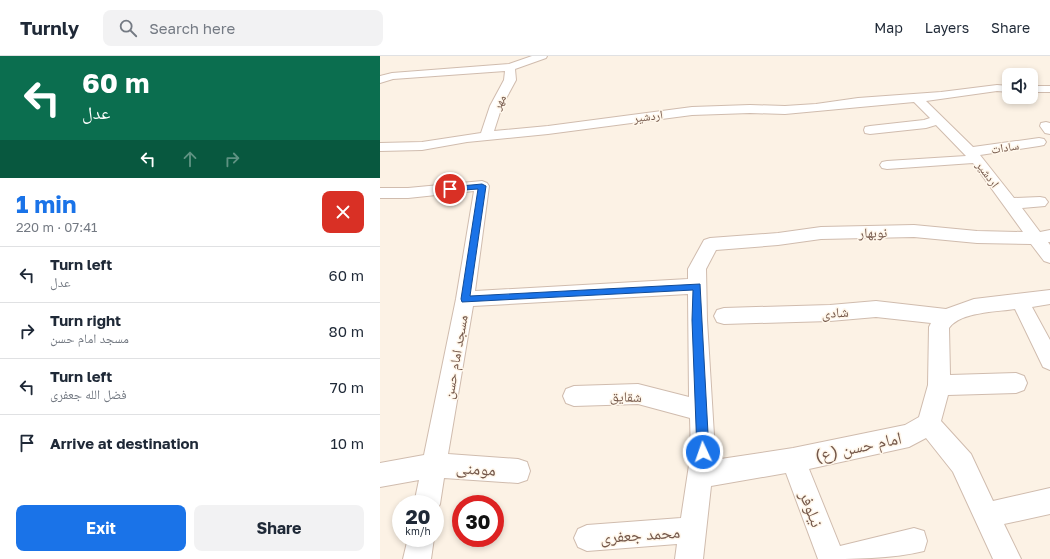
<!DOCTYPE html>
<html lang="en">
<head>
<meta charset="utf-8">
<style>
	body { margin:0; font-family:"Golos Text","Noto Naskh Arabic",sans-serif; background:#f2f2f3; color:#1f2937; height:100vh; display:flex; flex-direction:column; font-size:15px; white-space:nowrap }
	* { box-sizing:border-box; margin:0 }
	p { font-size:13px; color:#747a83 }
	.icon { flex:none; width:22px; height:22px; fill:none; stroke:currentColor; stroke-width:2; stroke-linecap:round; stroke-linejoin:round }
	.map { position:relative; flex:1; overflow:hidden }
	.drawer { display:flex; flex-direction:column; background:#fff; width:380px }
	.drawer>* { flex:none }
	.top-card { background:#0b6e4f; color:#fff; overflow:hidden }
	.buttons { position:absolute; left:622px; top:12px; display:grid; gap:8px }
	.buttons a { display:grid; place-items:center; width:36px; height:36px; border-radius:8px; background:#fff; box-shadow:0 2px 6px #0003; font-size:20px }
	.speed { position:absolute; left:12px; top:439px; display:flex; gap:8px; font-size:20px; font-weight:700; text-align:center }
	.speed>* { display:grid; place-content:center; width:52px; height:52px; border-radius:50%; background:#fff; box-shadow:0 2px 6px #0003; line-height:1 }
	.speed small { font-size:10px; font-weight:400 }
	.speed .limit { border:6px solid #d22; background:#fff; color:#111 }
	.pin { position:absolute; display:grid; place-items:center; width:34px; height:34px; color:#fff; margin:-17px; border:2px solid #fff; border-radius:50%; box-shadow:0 1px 4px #0007 }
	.me { position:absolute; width:44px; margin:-22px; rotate:357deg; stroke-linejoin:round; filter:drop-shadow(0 0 3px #0008) }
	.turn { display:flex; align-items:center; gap:14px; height:84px; padding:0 16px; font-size:18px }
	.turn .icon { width:52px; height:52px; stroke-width:2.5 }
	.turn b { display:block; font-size:28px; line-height:34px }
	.lanes { display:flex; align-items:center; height:38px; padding:0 16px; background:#0003; justify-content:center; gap:20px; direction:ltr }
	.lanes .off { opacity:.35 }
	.round { display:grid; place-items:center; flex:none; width:42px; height:42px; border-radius:8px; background:#f2f2f3 }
	.head { display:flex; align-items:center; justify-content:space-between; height:68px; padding:0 16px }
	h1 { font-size:24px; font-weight:700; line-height:30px; color:#1a73e8 }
	.button { display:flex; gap:8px; margin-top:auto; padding:8px 16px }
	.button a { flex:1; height:46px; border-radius:8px; background:#1a73e8; color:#fff; font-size:16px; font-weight:700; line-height:46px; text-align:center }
	.button a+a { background:#f2f2f3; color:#1f2937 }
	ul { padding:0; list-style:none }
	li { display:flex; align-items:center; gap:12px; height:56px; padding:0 16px; border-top:1px solid #e0e1e3 }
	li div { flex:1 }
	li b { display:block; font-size:15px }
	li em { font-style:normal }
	header { display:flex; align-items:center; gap:24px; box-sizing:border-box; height:56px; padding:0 20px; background:#fff; border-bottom:1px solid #e0e1e3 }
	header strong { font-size:19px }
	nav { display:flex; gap:22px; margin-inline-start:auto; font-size:14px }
	.search { width:280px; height:36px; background:#f2f2f3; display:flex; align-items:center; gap:10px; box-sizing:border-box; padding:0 14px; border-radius:8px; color:#747a83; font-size:15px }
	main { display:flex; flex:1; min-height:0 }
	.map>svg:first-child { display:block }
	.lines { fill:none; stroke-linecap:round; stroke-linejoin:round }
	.street-casing { stroke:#d0bcae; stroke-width:2 }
	.street { fill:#fff; fill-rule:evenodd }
	.route { fill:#1a73e8; stroke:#114b97 }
	.labels { text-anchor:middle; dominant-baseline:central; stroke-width:3; stroke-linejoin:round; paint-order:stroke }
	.far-street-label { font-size:12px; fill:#75584a; stroke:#fff7eb }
	.street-label { font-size:14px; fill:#75584a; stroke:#fff7eb }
	.near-street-label { font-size:17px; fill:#75584a; stroke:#fff7eb }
</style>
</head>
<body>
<header>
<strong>Turnly</strong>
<div class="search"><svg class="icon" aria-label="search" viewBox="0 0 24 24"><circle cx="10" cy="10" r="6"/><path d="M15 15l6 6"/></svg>Search here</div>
<nav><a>Map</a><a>Layers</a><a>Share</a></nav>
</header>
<main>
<section class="drawer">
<div class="top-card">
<div class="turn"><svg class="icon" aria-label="left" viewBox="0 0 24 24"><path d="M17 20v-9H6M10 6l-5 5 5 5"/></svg><div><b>60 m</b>عدل</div></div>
<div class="lanes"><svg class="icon" aria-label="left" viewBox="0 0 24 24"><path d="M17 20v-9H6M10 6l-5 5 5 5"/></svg><svg class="icon off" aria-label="ahead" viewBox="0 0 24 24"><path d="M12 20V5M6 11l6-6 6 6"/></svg><svg class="icon off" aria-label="right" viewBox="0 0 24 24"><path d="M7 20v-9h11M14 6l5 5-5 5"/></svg></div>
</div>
<div class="head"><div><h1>1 min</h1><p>220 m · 07:41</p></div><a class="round" style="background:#d93025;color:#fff"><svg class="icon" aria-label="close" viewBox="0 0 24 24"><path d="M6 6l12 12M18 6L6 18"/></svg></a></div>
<ul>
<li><svg class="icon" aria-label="left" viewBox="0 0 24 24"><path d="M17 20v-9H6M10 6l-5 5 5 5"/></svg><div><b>Turn left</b><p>عدل</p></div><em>60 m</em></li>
<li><svg class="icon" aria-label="right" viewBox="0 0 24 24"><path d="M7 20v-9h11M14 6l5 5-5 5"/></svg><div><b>Turn right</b><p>مسجد امام حسن</p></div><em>80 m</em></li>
<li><svg class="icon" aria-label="left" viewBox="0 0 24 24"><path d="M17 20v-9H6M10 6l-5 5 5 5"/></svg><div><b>Turn left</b><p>فضل الله جعفری</p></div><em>70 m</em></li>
<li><svg class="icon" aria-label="arrive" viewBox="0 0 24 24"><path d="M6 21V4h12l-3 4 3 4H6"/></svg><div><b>Arrive at destination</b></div><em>10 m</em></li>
</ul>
<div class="button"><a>Exit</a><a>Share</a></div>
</section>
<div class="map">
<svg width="670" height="503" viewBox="0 0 670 503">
	<rect width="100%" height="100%" fill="#fcf2e5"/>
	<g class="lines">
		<g class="street-casing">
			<path id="street" d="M152 0H167L166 2 135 13 136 24 122 50 114 75 168 70 312 51 370 49 405 50 436 48 478 42 561 36 617 29 629 30V36L617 35 546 45 593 91 659 82 664 83 666 86 664 89 659 90 600 99 634 142 660 141 665 142 668 146 665 150 642 152 660 176 670 174V186H668L670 189V207L664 205 651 188 597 187 534 181 441 183 398 189 336 194 326 213 327 264 335 396 334 404 413 392 525 369 539 361 548 329 549 271 551 267 496 261 450 265 344 268 337 266 334 260 337 254 344 252 450 249 496 245 566 253 594 243 670 234V248L652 251 670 284V314L663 311 635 253C616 256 580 256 569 272L570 319 636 317 644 320 647 327 644 334 636 337 568 339 561 365 591 398 613 445 670 432V458L624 468 641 503H613L573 416 546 382 529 391 429 413 460 490 534 472 544 475 547 485 544 495C511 503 473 503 438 503L406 417 331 430 323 503H295L297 488 207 495 198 491 194 482 198 473 207 469 301 462 311 396 310 362 258 348 194 350 186 347 183 340 186 333 194 330 258 328 309 341 308 238 93 250 68 398 138 403 147 406 150 415 147 424 138 427 64 422 60 448 55 458V448H34L39 424 0 431V407L44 399 76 243 94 135 28 142H0V132H28L102 125 107 127 109 130 95 235 308 223V213L324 184 330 182 398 177 441 171 534 169 597 175 643 176 593 107 507 113 502 112 500 109 502 106 507 105 586 100 556 69 546 72 490 78 485 77 484 74 485 71 490 70 544 64 550 62 534 46 405 58 370 57 312 59 168 78 87 86 42 94 0 95V87L42 86 101 77 110 50 124 24 125 15 13 23 0 27V20L12 17 129 8Z
				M651 30H670V36H651Z
				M666 66 670 67V78L665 77 660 70 661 67Z
				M28 482H54L51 503H23Z"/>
		</g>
		<use href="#street" class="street"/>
	</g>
	<path class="route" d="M102 128 106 130 90 240 320 228 329 396 327 401 323 402 319 401 317 396 312 264 313 234 82 246 81 243 98 133 70 135 66 133 70 131Z"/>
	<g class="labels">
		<g class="far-street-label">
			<text transform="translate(119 46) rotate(-63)">مهر</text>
			<text transform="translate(268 60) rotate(-8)">اردشیر</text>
			<text transform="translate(625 91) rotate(-9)">سادات</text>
			<text transform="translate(608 118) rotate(53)">اردشیر</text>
		</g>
		<g class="street-label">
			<text transform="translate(493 176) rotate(-1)">نوبهار</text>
			<text transform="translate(455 256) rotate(-4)">شادی</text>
			<text transform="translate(75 301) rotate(-80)">مسجد امام حسن</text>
			<text transform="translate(246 340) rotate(2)">شقایق</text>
		</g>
		<g class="near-street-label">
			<text transform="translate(478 390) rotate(-12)">امام حسن (ع)</text>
			<text transform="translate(96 412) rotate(4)">مومنی</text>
			<text transform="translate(432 453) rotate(69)">نیلوفر</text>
			<text transform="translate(260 478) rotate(-4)">محمد جعفری</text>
		</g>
	</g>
</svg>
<div class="buttons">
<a><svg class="icon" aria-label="sound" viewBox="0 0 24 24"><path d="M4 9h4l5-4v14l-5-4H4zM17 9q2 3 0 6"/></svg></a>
</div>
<div class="speed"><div>20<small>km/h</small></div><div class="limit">30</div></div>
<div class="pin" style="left:70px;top:133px;background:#d93025"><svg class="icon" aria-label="arrive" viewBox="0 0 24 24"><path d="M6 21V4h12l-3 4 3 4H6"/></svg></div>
<svg class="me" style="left:323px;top:396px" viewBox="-20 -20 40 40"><circle r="17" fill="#1a73e8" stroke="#fff" stroke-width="3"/><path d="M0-11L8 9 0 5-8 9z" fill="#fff"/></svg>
</div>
</main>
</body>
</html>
